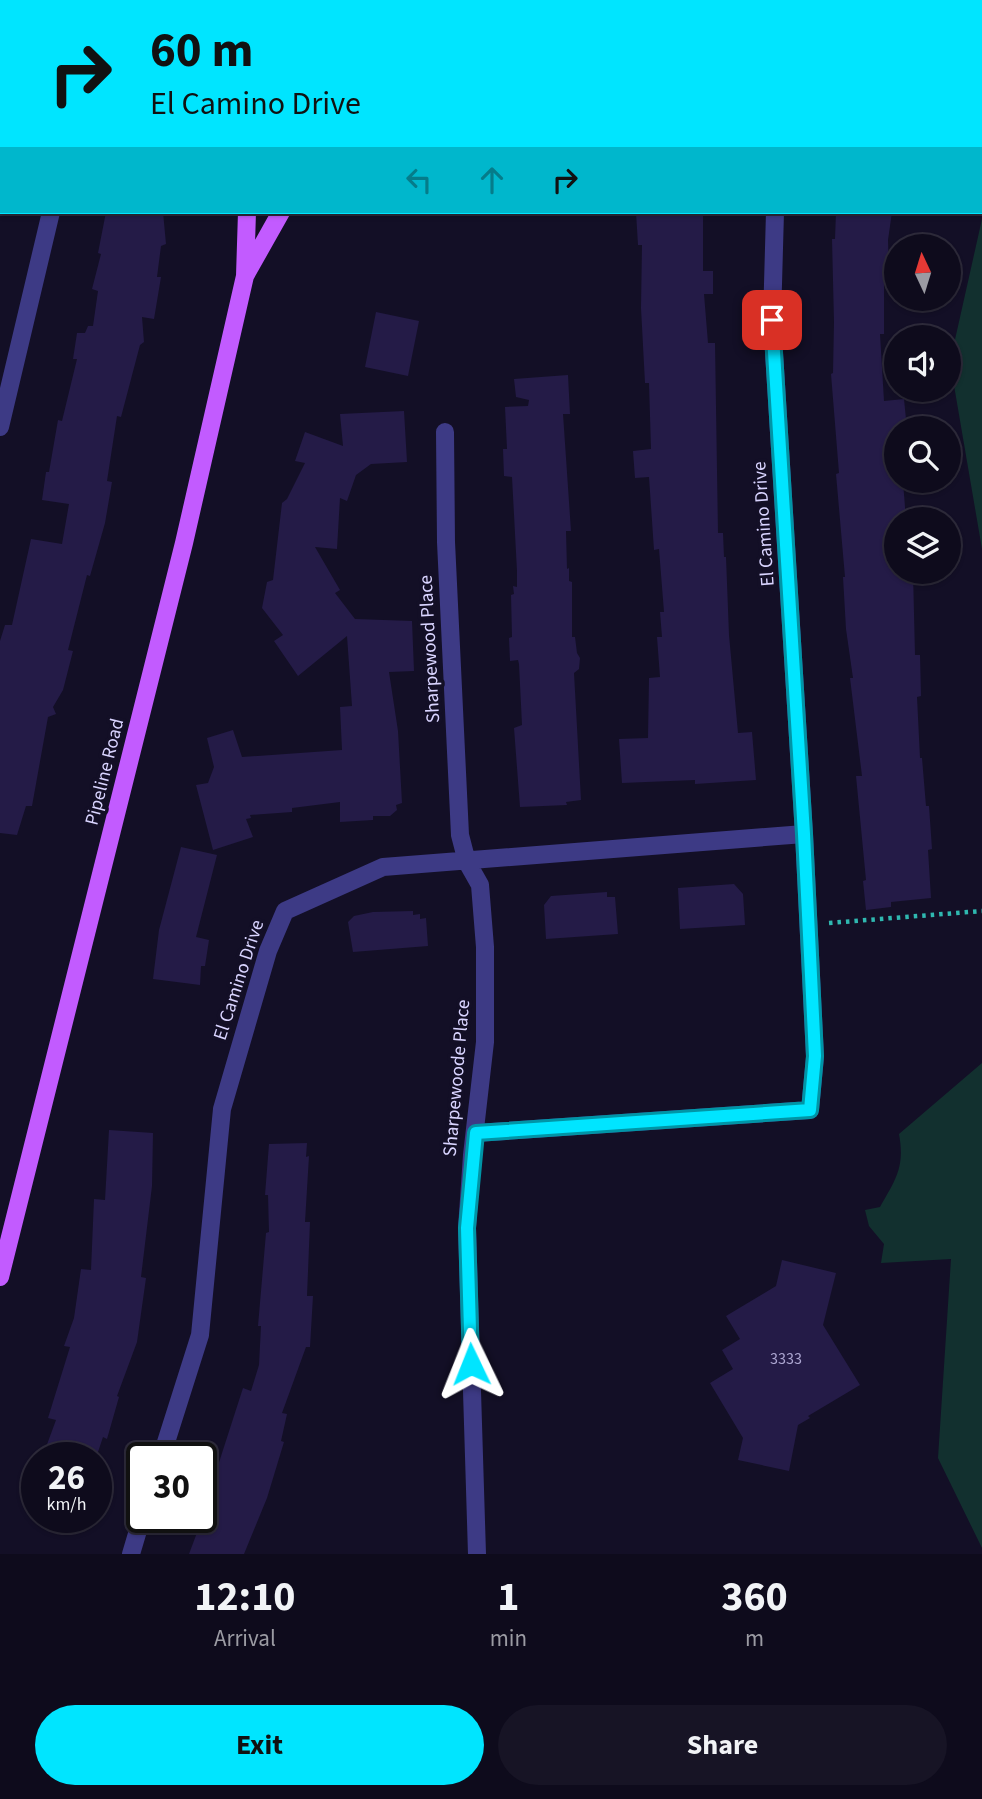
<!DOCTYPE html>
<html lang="en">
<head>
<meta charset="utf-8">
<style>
	body { margin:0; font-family:"Source Sans 3",sans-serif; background:#171425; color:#f1f3f6; height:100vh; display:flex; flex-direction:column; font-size:26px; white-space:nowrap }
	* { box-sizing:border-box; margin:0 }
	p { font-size:23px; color:#9b9ba3 }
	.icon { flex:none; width:38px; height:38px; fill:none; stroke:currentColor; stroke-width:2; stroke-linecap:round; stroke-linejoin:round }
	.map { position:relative; height:1554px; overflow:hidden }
	.drawer { display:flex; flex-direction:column; background:#0e0b1c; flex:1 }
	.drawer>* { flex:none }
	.hud { position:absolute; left:0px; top:0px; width:984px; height:214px; box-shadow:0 2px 5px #0004,0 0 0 2px #2e2b3b; background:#00e5ff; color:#111; overflow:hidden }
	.needle { width:46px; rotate:356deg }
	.tools { position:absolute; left:884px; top:234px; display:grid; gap:14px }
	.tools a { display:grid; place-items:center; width:77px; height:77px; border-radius:50%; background:#0e0b1c; box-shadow:0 2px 5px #0004,0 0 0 2px #2e2b3b; font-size:35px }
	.speed { position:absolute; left:21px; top:1442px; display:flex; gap:14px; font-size:35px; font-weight:700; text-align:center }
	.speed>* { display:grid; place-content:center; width:91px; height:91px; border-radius:50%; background:#0e0b1c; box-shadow:0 2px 5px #0004,0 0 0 2px #2e2b3b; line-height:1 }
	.speed small { font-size:18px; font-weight:400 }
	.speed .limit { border:4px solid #111; border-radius:10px; background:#fff; color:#111 }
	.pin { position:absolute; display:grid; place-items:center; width:60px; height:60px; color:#fff; margin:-30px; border-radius:14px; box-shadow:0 4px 10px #0006 }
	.me { position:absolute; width:77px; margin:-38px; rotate:358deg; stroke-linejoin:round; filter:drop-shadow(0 0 5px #0008) }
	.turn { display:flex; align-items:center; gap:24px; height:147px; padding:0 35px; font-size:32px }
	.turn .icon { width:91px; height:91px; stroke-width:2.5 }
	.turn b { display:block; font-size:49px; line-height:60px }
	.lanes { display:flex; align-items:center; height:66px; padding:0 35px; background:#0003; justify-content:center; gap:35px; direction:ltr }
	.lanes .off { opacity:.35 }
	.eta { display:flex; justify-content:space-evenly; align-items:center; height:119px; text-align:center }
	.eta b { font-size:42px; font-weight:700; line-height:49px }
	.button { display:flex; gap:14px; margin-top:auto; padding:14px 35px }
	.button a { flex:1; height:80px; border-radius:42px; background:#00e5ff; color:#111; font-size:28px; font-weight:700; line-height:80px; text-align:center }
	.button a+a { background:#171425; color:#f1f3f6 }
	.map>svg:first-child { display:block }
	.green { fill:#12302f }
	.building { fill:#241b47 }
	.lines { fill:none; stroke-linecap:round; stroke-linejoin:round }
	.path { stroke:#2fb8b0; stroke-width:4.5; stroke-dasharray:3.5 5; stroke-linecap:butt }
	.minor { stroke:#3d3a85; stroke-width:18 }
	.major { stroke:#c25bff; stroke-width:18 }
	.route-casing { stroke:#0095a6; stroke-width:18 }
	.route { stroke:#00e5ff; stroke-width:12 }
	.labels { text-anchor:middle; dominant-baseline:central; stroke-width:7; stroke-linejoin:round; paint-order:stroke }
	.number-label { font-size:16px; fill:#aca6d1 }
	.street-label { font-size:19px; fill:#d9d4ff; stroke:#130f26 }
</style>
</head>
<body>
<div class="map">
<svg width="982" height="1554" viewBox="0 0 982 1554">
	<rect width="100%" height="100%" fill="#130f26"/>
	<path class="green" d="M982 219V549L950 362Z
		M982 1063V1548L938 1458 951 1259 881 1263 884 1244 869 1226 865 1210 880 1207C896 1179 905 1167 899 1134Z"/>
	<path class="building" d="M106 212H163L166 244 161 246 157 277H161L154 319 142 317 144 342 140 345 121 417 117 416 107 481 112 482 105 523 90 576 87 575 68 650 73 651 63 690 53 707 56 714 48 717 32 806H26L17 835 0 833V641L5 625H12L31 539 62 544 69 504 42 500 46 472H49L58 420 62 421 77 359H73L77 333H85L88 326H93L98 291 92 289 101 254 98 253Z
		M636 212H703V271H713V294H704L708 343H715L718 533H723L724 557H726L729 635 738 733 752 732 756 780 695 784V780L622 783 619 739 648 738 649 678 660 677 657 637H662L660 612H664L659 549 654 550 649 477 635 478 633 451 651 449 649 383H645L641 308 642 245H638Z
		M836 212H892L888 240 889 276 884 275V334H880L884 401 904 399 907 429H896V481H903L906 520H896V572H913L915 655H920L921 696 917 697 920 758H922L926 806H929L932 849 928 850 931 898 891 902V907L866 910 863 881 866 880 856 776H862L850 678H853L846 629 843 577H845L836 474 839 473 831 374 833 373 834 322 832 239H835Z
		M376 312 419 321 408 376 365 367Z
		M568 375 570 414H563L571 531H566L567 569 569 568V581L572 582V637H575L577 653 580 658 579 669 574 673 581 800 566 802 567 805 520 807 514 728 522 725 519 664 518 660 510 661 509 638 512 637 511 595 514 594 513 586 517 587V571L512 477 504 476 503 449H507L505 407 528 406 529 400 516 397 514 379Z
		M404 411 407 462 371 464 356 475 347 501 340 498 337 549 315 547 340 590 335 593 355 619 412 621 414 671 389 672 398 731 402 803 396 805 397 810 390 816H373V820L340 822V802L292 808V812L250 815 251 818 246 819 253 837 213 850 196 785 208 783 214 767 207 738 233 730 242 757 342 750 340 707 352 706 347 636 298 676 274 641 283 635 262 608 267 582 273 580 282 503 287 499 305 463 295 461 305 432 343 446 340 414Z
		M181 847 217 855 196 937 209 940 205 966H201L200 985 153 979 159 930Z
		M734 884 743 894 745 925 680 929 678 888Z
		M607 892V897H615L618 934 546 939 544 905 551 896Z
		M413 911V915L420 914V919L426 918 428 946 353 952 348 922 354 916 373 912Z
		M109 1130 153 1133 152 1186 141 1277 146 1278 137 1342 117 1396 119 1397 107 1439 103 1437 96 1458H42L56 1420 48 1418 70 1347 64 1346 74 1318 81 1269 91 1270 94 1199 105 1200Z
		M307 1143 306 1157 309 1156 305 1222H310L307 1296H313L310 1347H306L282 1413 287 1414 281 1441 284 1442 267 1498 244 1554H189L216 1482 213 1481 243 1388 251 1391 259 1365 261 1326H258L266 1233 269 1232 268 1195H265L269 1144Z
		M782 1260 836 1273 823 1325 860 1385 808 1416 810 1418 798 1425 789 1471 738 1460 743 1438 710 1383 733 1369 722 1350 740 1339 726 1316 776 1286Z"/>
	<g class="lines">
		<path class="path" d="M829 923 982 911"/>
		<path class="minor" d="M737 0V2
			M103 2 104 0
			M787 2 791 0
			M0 113H2
			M0 427 51 212
			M445 432 446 542 460 835 467 862 480 885 485 947V1042L472 1155 467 1228 477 1554
			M476 1133 810 1110 815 1057 804 834 772 320 775 212
			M161 1458 200 1335 222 1109 268 951 285 911 383 867 804 834
			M131 1554 142 1517"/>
		<path class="major" d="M323 2 324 0
			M245 276 281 212
			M0 1277 184 543 245 276 247 212"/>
	</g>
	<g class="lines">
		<g class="route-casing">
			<path id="route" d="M471 1364 467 1228 476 1133 810 1110 815 1056 804 834 772 320"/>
		</g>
		<use href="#route" class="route"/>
	</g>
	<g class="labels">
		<g class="number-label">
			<text x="786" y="1359">3333</text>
		</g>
		<g class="street-label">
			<text transform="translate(764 524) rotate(-94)">El Camino Drive</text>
			<text transform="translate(430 649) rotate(-93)">Sharpewood Place</text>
			<text transform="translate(105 772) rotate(-76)">Pipeline Road</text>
			<text transform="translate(239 980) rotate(-72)">El Camino Drive</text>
			<text transform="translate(457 1078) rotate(-85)">Sharpewoode Place</text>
		</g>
	</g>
</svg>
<div class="tools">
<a><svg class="needle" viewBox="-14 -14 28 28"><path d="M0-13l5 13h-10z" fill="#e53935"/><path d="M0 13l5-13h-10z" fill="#9b9ba3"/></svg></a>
<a><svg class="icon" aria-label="sound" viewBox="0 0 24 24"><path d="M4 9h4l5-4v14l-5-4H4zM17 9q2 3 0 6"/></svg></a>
<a><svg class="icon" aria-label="search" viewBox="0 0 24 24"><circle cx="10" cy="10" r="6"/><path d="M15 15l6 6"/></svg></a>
<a><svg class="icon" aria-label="layers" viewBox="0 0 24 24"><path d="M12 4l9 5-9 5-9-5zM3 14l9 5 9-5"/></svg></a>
</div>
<div class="speed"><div>26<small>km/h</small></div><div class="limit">30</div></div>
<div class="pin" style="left:772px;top:320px;background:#d93025"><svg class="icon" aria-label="arrive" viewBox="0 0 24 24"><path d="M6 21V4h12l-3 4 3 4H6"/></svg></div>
<svg class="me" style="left:471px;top:1364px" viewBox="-20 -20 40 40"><path d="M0-17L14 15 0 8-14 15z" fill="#00e5ff" stroke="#fff" stroke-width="4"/></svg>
<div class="hud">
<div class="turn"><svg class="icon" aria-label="right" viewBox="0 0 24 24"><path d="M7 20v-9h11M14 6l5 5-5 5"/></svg><div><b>60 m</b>El Camino Drive</div></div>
<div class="lanes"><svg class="icon off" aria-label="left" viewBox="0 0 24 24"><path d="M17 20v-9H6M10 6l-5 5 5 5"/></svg><svg class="icon off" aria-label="ahead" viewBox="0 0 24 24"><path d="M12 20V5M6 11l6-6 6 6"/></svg><svg class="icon" aria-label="right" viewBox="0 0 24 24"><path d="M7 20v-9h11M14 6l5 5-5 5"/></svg></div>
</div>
</div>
<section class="drawer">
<div class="eta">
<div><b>12:10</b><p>Arrival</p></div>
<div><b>1</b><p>min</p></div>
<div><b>360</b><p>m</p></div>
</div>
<div class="button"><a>Exit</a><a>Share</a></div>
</section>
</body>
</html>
